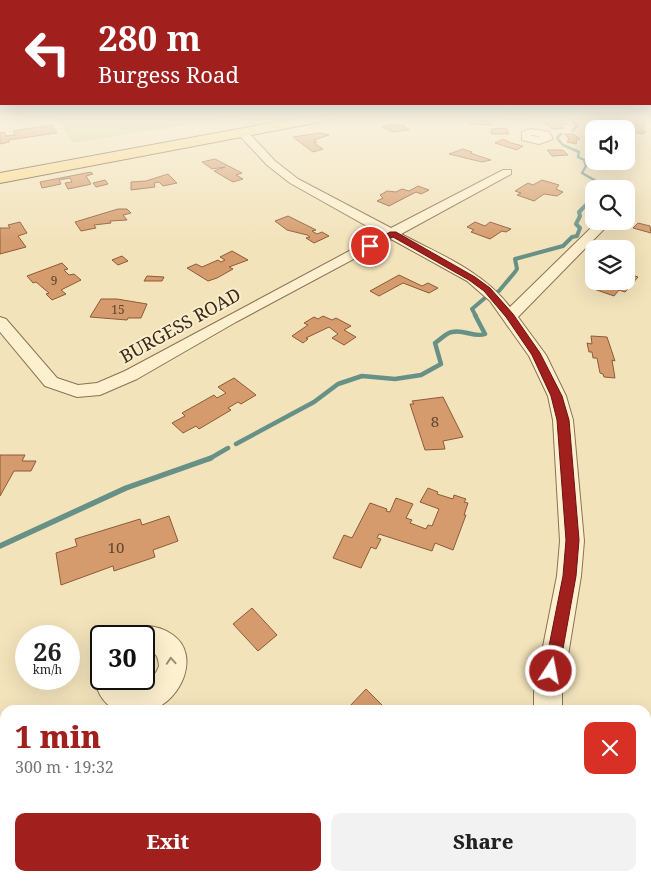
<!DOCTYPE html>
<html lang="en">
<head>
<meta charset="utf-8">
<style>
	body { margin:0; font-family:"Noto Serif",serif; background:#f2f2f2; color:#222; height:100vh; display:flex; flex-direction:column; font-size:19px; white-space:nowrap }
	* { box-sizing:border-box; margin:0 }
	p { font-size:16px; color:#767676 }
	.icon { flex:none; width:28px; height:28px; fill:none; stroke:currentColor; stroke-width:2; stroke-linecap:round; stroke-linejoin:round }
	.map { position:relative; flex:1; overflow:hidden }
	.side { position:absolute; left:0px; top:705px; width:651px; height:176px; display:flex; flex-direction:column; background:#fff; border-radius:15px 15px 0 0; box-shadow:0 5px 20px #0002 }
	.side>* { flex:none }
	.hud { position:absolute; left:0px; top:0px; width:651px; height:105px; box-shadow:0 5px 20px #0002; background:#a11f1d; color:#fff; overflow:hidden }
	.fabs { position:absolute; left:585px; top:120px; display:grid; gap:10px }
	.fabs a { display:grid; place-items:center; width:50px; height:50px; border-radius:10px; background:#fff; box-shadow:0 5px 20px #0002; font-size:25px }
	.speed { position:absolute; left:15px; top:625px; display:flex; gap:10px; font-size:25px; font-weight:700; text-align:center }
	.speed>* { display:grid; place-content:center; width:65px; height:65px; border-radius:50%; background:#fff; box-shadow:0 5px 20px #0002; line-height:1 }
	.speed small { font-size:12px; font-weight:400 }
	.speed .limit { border:2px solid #111; border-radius:8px; background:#fff; color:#111 }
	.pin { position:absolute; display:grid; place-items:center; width:42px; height:42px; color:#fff; margin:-21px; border:2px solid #fff; border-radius:50%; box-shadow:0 1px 5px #0007 }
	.me { position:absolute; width:55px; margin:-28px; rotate:11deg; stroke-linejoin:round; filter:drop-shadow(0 0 4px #0008) }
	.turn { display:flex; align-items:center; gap:18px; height:105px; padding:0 15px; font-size:22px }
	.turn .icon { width:65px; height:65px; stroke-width:2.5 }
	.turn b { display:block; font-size:35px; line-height:42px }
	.round { display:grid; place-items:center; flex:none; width:52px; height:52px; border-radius:10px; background:#f2f2f2 }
	.head { display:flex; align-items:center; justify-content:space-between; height:85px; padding:0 15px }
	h1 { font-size:30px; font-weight:800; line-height:38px; color:#a11f1d }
	.primary-button { display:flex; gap:10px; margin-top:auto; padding:10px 15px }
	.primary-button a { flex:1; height:58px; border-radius:10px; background:#a11f1d; color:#fff; font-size:20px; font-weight:800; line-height:58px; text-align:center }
	.primary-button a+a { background:#f2f2f2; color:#222 }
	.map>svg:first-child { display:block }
	.green { fill:#c8d18e }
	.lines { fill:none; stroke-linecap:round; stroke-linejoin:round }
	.stream-far3 { stroke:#679187; stroke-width:2.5 }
	.stream-far2 { stroke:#679187; stroke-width:4 }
	.stream-far1 { stroke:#679187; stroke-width:4.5 }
	.stream { stroke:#679187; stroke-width:5.5 }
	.building { fill:#d59b6d; stroke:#8d5b37 }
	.street-casing { stroke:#8b7253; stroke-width:2 }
	.primary-casing { stroke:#584028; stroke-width:2 }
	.street { fill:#fcf0cf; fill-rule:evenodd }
	.primary { fill:#fbdb8e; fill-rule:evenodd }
	.oneway { stroke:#9a8d74 }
	.route { fill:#a11f1d; stroke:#691413 }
	.labels { text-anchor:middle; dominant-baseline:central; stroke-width:4; stroke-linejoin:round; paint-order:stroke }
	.far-number-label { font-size:12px; fill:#60462f }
	.number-label { font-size:15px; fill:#60462f }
	.street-label { font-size:18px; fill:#392a1a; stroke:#f9edcc }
</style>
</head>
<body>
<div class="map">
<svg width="651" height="881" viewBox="0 0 651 881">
	<rect width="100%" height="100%" fill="#f2e3bb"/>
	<path class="green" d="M56 117H224L225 119 73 143Z
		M237 117H292L246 125Z"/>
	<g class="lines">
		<path class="stream-far3" d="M569 117 577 125 573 131
			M561 134 557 138 563 145 579 152 578 157 584 160 586 166 582 173 596 181 604 189
			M587 204 594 201"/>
		<path class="stream-far2" d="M476 316 472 309 486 297 499 291 515 272 517 269 515 259 563 246 572 237 577 236 580 228 576 224 580 216 579 212 588 203"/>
		<path class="stream-far1" d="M236 444 314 402 338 384 362 376 395 379 421 375 441 364 435 343C441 339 446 333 452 332 464 329 474 338 485 334L475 315
			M209 459 228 448"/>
		<path class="stream" d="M0 546 126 488 211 458"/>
	</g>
	<path class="building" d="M635 120 645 122 641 131H646L643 134 627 131 630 127H628Z
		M474 121H488L493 125 470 124 469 122Z
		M563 121 567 124 559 125 564 128 553 129 543 122Z
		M393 124 404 126 409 130 392 132 382 127Z
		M51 125 57 133 8 140 9 142 0 144V133L4 132 6 136 15 135 13 131Z
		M506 128 509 134H492L490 132H493L491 129Z
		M320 133 329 135 314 140 317 142 314 143 323 149 313 152 293 137Z
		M565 134H573L580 139H577L576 144 567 142 569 139Z
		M503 139 511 143 523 146 517 150 495 143Z
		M463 149 472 152 470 153 491 160 482 162 449 154Z
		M547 150H563L568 155 552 156Z
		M215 159 242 173 236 175 243 179 233 182 214 171 225 167 212 169 202 162Z
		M91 172 93 174 86 176 91 184 87 185 68 189 65 183 72 182 70 178 59 180 61 184 42 188 40 182Z
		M168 174 177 183 163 186 159 182 154 183 155 187 131 190V182L146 181Z
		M105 180 108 184 96 187 93 183Z
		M542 180 559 185 556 189 563 192 557 196 544 194 534 201 517 195 521 193 515 191 528 183 533 185Z
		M418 186 429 190 421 194 416 192 389 206 377 201 383 198 380 195 387 191 396 192 402 189 409 191Z
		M118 209H127L131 213 123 215 127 220 110 221 111 223 94 225 96 228 81 231 75 222Z
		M288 216 316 230 312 231 317 234 322 232 329 236 314 243 306 238 310 237 307 235 287 230 275 221Z
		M20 222 27 233 18 236 26 247 0 254V228H10L8 225Z
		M475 222 485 226 490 222 511 229 506 232 502 231 490 239 471 232 474 230 467 227Z
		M638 223 650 226 651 233 633 228Z
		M232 251 248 260 229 267 233 269 217 278 208 281 187 268 196 264 202 267 218 260 221 262 225 260 220 257Z
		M122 256 128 261 118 265 112 260Z
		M62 263 68 269 64 270 69 275 74 274 81 280 61 290 66 294 52 300 46 294 49 293 36 282 33 283 27 276Z
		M626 273 638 277 625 292 619 290 614 296 594 289 599 282 606 284 608 281H626Z
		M399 275 422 286 428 283 438 288 429 293 403 283 379 296 370 291Z
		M147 276 164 277 162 281H144Z
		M101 299H117L147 304 141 318H128L127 320 90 317Z
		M323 316 332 320 336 318 351 326 344 330 356 337 344 345 332 338 338 334 329 327 306 338 308 339 303 343 292 336 308 325 304 323 314 317 318 319Z
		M591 336 607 337 615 361 612 360 615 378 604 377 603 374 600 373 597 358H593L592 352H589L587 343 592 344Z
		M234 378 256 395 241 404 238 402 228 408 231 410 199 429 196 426 183 433 172 423 185 416 182 413 214 395 217 398 226 393 218 387Z
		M443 397 463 437 443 441 445 449 425 450 410 404H414L412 401Z
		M0 455H25L22 461H36L31 471H14L0 496Z
		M428 488 438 492 437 494 453 499 454 495 466 499 464 502 468 503 464 515H466L453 550 435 543 432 551 379 534 377 538 381 539 376 549 371 547 361 568 333 558 344 535 352 538 370 503 387 509 386 511 390 512 396 498 413 504 406 518 412 520 410 523 426 529 428 525 432 526 439 509 420 502Z
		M169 516 178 541 153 550 155 557 114 571 113 566 61 585 56 553 77 546 75 539 140 519 142 525Z
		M252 608 277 635 258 651 233 624Z
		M366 689 387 710H349L348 708Z"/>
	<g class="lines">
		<g class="street-casing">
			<path id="street" d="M508 117H525L526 119 521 122Z
				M531 129 549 132 553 139 539 144 522 140V132ZM531 136 532 135 542 137Z
				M243 130 247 131 275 161 298 179 391 228 503 170H511V174L401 234C439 254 483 271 510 307L598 221H612L518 317 546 355 566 396 573 420 584 541 581 576 562 692V710H534V692L557 576 560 541 553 420 548 396 529 356 490 301 467 281 391 239 236 322 137 379 100 395 77 397 45 386 0 332V317L6 319 57 378 78 385 97 383 125 371 381 234 290 183 267 165 239 135 238 133Z
				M626 192 633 195 630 200 626 201Z
				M144 626C154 626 165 629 173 635 201 655 181 700 153 709 147 711 140 710 134 710 106 710 103 703 93 679L97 669 101 668V679H122L129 686C142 687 154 680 159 666 158 655 156 652 144 650V636H132L135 629Z
				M646 775 651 777V809L646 807Z
				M275 876H311L313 881H277Z
				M416 876H452L450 881H414Z"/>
		</g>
		<g class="primary-casing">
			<path id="primary" d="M303 117H332L325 121 0 183V173Z"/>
		</g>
		<use href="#street" class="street"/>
		<use href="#primary" class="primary"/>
	</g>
	<defs><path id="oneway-chevron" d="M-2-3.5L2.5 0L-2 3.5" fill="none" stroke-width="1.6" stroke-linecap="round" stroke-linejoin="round" transform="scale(1.25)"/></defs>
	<use class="oneway" href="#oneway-chevron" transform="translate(171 661) rotate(-94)"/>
	<linearGradient id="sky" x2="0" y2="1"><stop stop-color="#8bbad5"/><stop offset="0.49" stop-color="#f9f2e0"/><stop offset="1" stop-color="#f9f2e0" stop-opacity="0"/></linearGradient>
	<rect width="651" height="241" fill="url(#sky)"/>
	<path class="route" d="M390 232H396L475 277 490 288 513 314 540 353 562 396 569 420 579 540 576 576 559 671 557 676 551 678 546 676 544 671 563 576 566 540 557 420 551 396 532 355 506 317 484 291 469 280 393 237 373 247 366 246Z"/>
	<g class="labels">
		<g class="far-number-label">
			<text x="54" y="280">9</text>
			<text x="118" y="309">15</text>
		</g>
		<g class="number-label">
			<text x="435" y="421">8</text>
			<text x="116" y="547">10</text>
		</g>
		<g class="street-label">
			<text transform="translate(180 325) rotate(-29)">BURGESS ROAD</text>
		</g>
	</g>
</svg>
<div class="fabs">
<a><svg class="icon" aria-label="sound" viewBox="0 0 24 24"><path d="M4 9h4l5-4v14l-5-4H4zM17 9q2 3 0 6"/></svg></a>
<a><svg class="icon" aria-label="search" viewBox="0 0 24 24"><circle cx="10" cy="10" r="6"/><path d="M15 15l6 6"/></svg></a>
<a><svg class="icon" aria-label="layers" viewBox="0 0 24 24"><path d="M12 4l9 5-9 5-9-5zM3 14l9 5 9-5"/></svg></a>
</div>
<div class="speed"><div>26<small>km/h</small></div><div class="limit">30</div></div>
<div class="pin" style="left:370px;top:246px;background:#d93025"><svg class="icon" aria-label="arrive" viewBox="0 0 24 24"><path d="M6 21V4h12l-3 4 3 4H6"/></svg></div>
<svg class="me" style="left:551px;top:671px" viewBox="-20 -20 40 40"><circle r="17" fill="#a11f1d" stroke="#fff" stroke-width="3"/><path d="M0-11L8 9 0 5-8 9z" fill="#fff"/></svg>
<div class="hud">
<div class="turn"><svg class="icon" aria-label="left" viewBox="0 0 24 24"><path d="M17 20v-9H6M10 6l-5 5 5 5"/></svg><div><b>280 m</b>Burgess Road</div></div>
</div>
<section class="side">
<div class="head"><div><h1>1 min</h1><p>300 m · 19:32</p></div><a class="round" style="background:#d93025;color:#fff"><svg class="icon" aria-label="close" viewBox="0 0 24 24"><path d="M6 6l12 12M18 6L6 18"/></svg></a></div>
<div class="primary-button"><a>Exit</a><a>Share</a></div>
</section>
</div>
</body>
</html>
